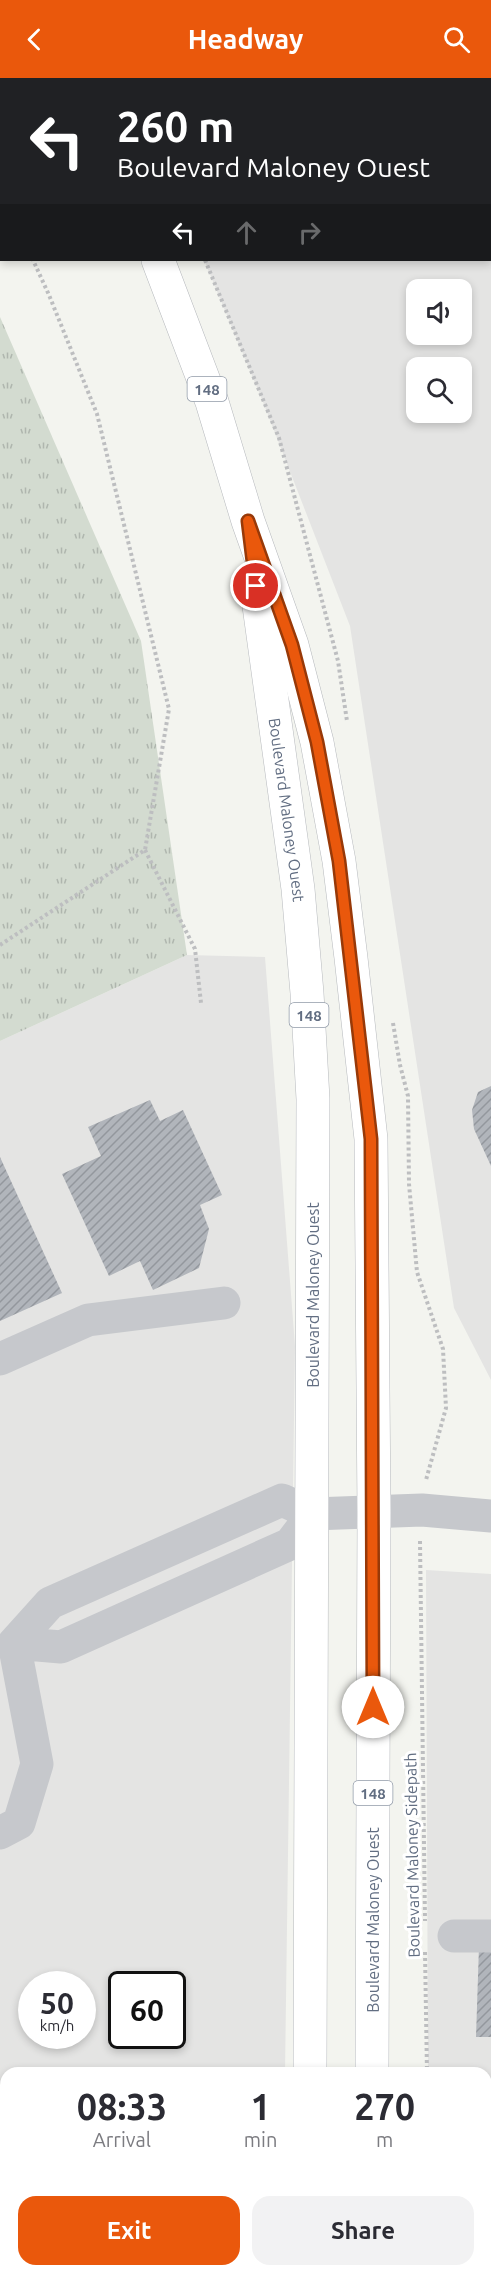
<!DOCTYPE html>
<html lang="en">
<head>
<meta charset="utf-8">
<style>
	body { margin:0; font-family:Ubuntu,sans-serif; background:#f2f2f3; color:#2b2b33; height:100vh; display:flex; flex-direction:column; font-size:22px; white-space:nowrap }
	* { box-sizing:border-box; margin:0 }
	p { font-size:20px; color:#7c7c81 }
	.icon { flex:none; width:33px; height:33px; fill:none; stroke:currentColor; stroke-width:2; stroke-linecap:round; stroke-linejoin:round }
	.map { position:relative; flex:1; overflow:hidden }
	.side { position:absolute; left:0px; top:1989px; width:492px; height:210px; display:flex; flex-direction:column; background:#fff; border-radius:18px 18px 0 0; box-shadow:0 3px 9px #0003 }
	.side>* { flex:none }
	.hud { position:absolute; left:0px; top:0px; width:492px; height:183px; box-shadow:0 3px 9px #0003; background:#202124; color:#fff; overflow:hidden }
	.controls { position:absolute; left:406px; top:201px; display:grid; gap:12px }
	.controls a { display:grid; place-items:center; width:66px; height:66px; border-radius:12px; background:#fff; box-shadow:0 3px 9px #0003; font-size:30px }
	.speed { position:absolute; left:18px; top:1893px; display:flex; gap:12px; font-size:30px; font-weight:700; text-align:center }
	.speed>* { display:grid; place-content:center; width:78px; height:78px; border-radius:50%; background:#fff; box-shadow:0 3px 9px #0003; line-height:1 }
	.speed small { font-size:15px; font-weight:400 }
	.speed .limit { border:3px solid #111; border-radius:9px; background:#fff; color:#111 }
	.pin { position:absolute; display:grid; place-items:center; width:51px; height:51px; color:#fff; margin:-26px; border:3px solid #fff; border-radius:50%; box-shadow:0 2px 6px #0007 }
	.me { position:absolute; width:66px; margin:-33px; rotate:0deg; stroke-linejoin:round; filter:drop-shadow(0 0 4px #0008) }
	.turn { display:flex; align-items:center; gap:21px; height:126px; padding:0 18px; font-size:27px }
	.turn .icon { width:78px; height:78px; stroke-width:2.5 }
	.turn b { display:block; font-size:42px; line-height:51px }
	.lanes { display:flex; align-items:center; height:57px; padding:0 18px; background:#0003; justify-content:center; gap:30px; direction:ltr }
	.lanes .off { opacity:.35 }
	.eta { display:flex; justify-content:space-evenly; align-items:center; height:102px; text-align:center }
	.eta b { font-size:36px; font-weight:700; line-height:42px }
	.cta { display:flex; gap:12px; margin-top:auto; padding:12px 18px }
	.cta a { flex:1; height:69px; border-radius:18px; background:#ea580c; color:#fff; font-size:24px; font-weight:700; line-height:69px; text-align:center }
	.cta a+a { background:#f2f2f3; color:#2b2b33 }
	header { display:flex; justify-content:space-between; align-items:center; height:78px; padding:0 18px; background:#ea580c; color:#fff; font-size:27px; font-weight:700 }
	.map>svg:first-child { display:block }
	.built { fill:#e4e4e3; fill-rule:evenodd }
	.grass { fill:url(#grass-tufts) }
	.building { fill:url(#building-hatch) }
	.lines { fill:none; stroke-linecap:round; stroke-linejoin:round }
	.major-casing { stroke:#b6b9bd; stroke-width:34 }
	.path { stroke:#bdbec0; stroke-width:4; stroke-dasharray:3 3; stroke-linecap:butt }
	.minor { stroke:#c6c8cc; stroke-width:33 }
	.major { stroke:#fff; stroke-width:33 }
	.route-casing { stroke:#983908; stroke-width:15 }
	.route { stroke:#ea580c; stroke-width:10 }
	.labels { text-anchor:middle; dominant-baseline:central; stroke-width:6; stroke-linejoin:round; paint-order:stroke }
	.shield { fill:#fff; stroke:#919aa8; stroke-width:1.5 }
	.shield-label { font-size:15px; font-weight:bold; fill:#626e82 }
	.street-label { font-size:16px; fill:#626e82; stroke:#fff }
</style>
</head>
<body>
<header><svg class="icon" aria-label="back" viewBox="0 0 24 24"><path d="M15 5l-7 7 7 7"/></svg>Headway<svg class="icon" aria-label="search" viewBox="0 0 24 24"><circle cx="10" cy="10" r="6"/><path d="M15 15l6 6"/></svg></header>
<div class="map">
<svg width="491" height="2199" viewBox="0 0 491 2199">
	<defs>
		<pattern id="grass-tufts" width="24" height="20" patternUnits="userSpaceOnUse" patternTransform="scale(1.5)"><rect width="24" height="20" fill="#d3dbd0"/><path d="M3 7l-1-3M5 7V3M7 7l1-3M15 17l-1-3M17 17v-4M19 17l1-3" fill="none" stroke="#afb6ae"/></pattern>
		<pattern id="building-hatch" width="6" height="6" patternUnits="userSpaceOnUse" patternTransform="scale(1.5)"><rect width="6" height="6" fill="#b1b5bb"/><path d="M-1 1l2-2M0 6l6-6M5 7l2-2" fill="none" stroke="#93979d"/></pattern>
	</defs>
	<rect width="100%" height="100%" fill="#f3f4ef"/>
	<path class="built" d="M129 0H491V1302L454 1230 350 548 263 324 204 182H490V2ZM417 212H462V256H417ZM417 290H462V334H417Z
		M187 877 265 879 295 1268 285 1995H6V2193H282V2199H0V963ZM32 1906H82V1958H32ZM122 1906H172V1958H122Z
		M426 1492 491 1496V2199H429V2193H486V1995H428Z"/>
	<path class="grass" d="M0 239 141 563 187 877 0 963Z"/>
	<path class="building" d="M491 1008V1088L474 1051 472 1032 478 1014Z
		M150 1022 160 1043 183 1032 222 1117 200 1127 209 1151 199 1190 153 1212 140 1183 109 1198 62 1096 101 1078 88 1049Z
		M0 1079 62 1215 0 1243Z
		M479 1868H491V1959H476Z
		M491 2170V2189L486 2178V2173Z"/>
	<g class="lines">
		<g class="major-casing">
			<g id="major">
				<path d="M76 0 77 2"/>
				<path d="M158 182 212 324 248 443 292 567 317 664 339 783 351 880 371 1061 374 1434 372 1995"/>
				<path id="s1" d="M256 506 298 811 307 915 313 1021 310 1995"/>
				<path d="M311 2193V2199"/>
				<path d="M371 2199V2193"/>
			</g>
		</g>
		<path class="path" d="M169 0 170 2
			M0 112 2 115
			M205 182 279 360 338 583 347 643
			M145 772 195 871 201 925
			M0 867 145 772 169 631 97 336 49 217 33 182
			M393 945 400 987 408 1018 409 1106 417 1194 443 1271 446 1330 426 1402
			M420 1463 425 1843
			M425 1874 427 1995
			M431 2193V2199"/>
		<path class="minor" d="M0 1281 88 1242 224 1225
			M282 1422 313 1436 290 1466 61 1569 14 1565 50 1525Z
			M313 1436 422 1432 491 1438
			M0 1755 19 1745 37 1686 14 1565
			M454 1858H491
			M0 2133 6 2142
			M41 2193 45 2199"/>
		<use href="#major" class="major"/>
	</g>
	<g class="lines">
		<g class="route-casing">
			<path id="route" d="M256 508 248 443 292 567 317 664 339 783 371 1061 373 1629"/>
		</g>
		<use href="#route" class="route"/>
	</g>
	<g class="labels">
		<g class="shield">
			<rect x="187.5" y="299" width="39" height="24" rx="4.5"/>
			<rect x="289.5" y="925" width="39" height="24" rx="4.5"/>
			<rect x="353.5" y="1703" width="39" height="24" rx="4.5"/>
		</g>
		<g class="shield-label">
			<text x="207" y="311">148</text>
			<text x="309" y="937">148</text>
			<text x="373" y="1715">148</text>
		</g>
		<g class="street-label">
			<text stroke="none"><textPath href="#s1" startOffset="228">Boulevard Maloney Ouest</textPath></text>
			<text transform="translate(313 1217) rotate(-90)">Boulevard Maloney Ouest</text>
			<text transform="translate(412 1777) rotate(-91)">Boulevard Maloney Sidepath</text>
			<text transform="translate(373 1842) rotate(-90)">Boulevard Maloney Ouest</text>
		</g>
	</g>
</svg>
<div class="controls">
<a><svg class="icon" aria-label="sound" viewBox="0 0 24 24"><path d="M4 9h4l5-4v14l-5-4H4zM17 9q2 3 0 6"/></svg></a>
<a><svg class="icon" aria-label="search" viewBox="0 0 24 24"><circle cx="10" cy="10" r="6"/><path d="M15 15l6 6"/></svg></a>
</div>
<div class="speed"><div>50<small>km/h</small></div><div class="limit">60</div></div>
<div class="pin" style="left:256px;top:508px;background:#d93025"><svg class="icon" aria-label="arrive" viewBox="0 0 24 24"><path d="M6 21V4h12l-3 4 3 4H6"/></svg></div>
<svg class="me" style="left:373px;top:1629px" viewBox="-20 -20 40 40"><circle r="19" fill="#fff"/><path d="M0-13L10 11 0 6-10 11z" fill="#ea580c"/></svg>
<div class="hud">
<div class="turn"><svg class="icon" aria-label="left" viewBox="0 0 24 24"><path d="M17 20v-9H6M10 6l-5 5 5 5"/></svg><div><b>260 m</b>Boulevard Maloney Ouest</div></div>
<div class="lanes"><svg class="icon" aria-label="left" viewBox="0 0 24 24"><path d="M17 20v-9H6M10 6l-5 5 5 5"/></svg><svg class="icon off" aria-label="ahead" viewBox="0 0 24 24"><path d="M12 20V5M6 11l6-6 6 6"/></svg><svg class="icon off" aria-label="right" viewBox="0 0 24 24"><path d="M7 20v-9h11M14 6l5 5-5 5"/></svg></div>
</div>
<section class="side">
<div class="eta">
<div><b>08:33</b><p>Arrival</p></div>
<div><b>1</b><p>min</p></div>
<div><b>270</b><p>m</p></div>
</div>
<div class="cta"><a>Exit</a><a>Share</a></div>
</section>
</div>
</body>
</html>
